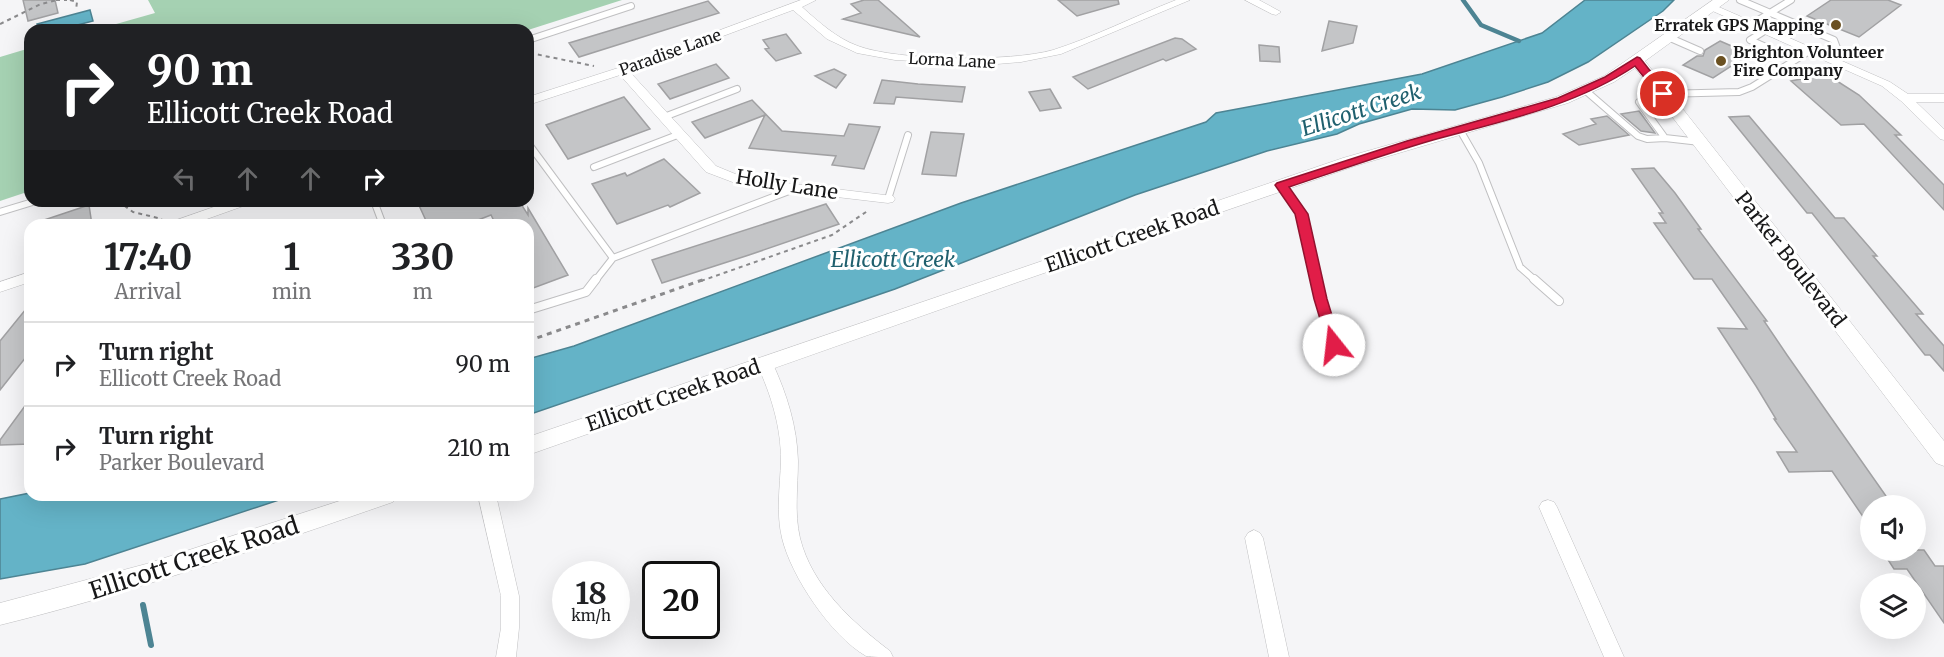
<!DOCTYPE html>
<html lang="en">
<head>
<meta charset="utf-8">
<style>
	body { margin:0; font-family:Merriweather,serif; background:#f2f2f2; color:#202124; height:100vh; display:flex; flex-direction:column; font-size:22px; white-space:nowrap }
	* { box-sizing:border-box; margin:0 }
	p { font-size:20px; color:#757577 }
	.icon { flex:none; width:33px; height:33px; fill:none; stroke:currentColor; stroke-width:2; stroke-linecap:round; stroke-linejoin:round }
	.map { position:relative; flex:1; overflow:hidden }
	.details { position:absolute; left:24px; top:219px; width:510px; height:282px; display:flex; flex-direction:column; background:#fff; border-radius:18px; box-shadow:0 6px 24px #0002 }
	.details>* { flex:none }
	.hud { position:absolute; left:24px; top:24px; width:510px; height:183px; border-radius:18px; box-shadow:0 6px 24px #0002; background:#202124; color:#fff; overflow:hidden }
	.buttons { position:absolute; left:1860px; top:495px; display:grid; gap:12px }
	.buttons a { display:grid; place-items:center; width:66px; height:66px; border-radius:50%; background:#fff; box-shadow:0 6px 24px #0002; font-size:30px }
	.speed { position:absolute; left:552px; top:561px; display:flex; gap:12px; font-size:30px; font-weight:700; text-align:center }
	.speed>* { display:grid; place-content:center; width:78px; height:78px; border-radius:50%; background:#fff; box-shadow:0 6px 24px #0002; line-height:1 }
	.speed small { font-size:15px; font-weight:400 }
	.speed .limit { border:3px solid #111; border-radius:9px; background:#fff; color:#111 }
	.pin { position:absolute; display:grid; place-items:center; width:51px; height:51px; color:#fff; margin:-26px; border:3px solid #fff; border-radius:50%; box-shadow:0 2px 6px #0007 }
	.me { position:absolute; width:66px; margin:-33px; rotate:344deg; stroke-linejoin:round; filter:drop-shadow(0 0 4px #0008) }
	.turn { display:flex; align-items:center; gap:21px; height:126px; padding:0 24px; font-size:27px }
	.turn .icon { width:78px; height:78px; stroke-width:2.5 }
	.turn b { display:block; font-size:42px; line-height:51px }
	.lanes { display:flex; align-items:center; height:57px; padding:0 24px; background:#0003; justify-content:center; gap:30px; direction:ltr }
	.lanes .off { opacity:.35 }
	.eta { display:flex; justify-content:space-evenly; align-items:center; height:102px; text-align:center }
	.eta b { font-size:36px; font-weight:700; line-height:42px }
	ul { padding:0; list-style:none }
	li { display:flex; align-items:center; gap:18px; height:84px; padding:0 24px; border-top:2px solid #e0e0e0 }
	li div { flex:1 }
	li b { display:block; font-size:22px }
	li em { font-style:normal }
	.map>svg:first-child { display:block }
	.green { fill:#a5d1b2 }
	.water { fill:#64b3c7; stroke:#4d8493; stroke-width:1.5 }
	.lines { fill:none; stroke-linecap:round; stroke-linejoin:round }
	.stream-far1 { stroke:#4d8493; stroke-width:4.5 }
	.stream { stroke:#4d8493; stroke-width:6 }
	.building { fill:#c4c5c7; stroke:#a1a1a3; stroke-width:1.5 }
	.service-far1-casing { stroke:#c0c0c2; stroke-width:8 }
	.service-casing { stroke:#c0c0c2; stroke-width:10 }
	.minor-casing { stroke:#c0c0c2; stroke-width:1 }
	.tertiary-casing { stroke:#c0c0c2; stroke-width:1 }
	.path-far1 { stroke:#8a8a8c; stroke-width:2; stroke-dasharray:4 4; stroke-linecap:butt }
	.path { stroke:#8a8a8c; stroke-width:3; stroke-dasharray:5 5; stroke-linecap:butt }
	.service-far1 { stroke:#fff; stroke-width:6 }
	.service { stroke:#fff; stroke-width:8 }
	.minor { fill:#fff; fill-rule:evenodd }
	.tertiary { fill:#fff; fill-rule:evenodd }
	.route { fill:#e11d48; stroke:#92132f; stroke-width:1.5 }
	.poi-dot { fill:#6b5122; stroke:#fff; stroke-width:2 }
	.labels { text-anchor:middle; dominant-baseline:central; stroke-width:6; stroke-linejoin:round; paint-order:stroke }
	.far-poi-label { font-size:16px; font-weight:bold; fill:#181819; stroke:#fff; text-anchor:end }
	.far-street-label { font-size:16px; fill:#181819; stroke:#fff }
	.street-label { font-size:20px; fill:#181819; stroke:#fff }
	.water-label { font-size:21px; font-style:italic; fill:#20606e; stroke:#fff }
	.near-street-label { font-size:24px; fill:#181819; stroke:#fff }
</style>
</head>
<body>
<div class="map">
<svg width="1944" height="657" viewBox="0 0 1944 657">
	<rect width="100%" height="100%" fill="#f5f5f7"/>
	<path class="green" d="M148 0H622L528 30H95L155 13Z
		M30 48V191L0 201V57Z"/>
	<path class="water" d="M1585 0H1674L1663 11 1588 62 1548 82 1502 97 1455 110 1412 109 1359 124 1337 134 1267 151 1135 195 895 289 528 415V359L574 346 961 203 1206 122 1216 113 1422 74 1542 33Z
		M90 10 93 21 58 30H39L37 24Z
		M30 493V495H294L85 564 0 579V499Z"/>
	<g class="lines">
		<path class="stream-far1" d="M1463 0 1481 25 1519 41"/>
		<path class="stream" d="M143 605 151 645"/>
	</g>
	<path class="building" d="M23 0H55L58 13 28 21Z
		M864 0H878L920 37 843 19 861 13 851 4Z
		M1058 0H1118L1119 4 1077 16Z
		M1831 0H1888L1901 5 1859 37 1807 16Z
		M708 1 719 13 579 57 569 43Z
		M1329 21 1357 26 1353 43 1322 51Z
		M786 34 801 53 776 61 765 49 769 48 763 40Z
		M1175 38 1182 39 1196 49 1166 61 1163 59 1088 89 1073 77Z
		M1720 41 1750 54 1713 78 1683 65 1697 56H1703L1705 50Z
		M1259 45 1279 47 1280 62 1260 61Z
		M716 64 729 78 670 99 658 84Z
		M834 69 846 75 836 88 815 76Z
		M1826 74 1859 95 1901 135H1895L1944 185V210L1864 124 1841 125 1791 81Z
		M882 80 918 84 965 87 962 102 896 97 894 104 874 103Z
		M1050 89 1061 108 1040 111 1029 92Z
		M624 97 650 129 568 159 546 125Z
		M752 100 782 131 844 136 849 124 880 127 864 169 832 165 836 156 749 148 765 115 705 138 692 122Z
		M1639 111 1655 133 1641 131 1621 114Z
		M1607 116 1629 135 1579 145 1563 134 1596 124 1591 119Z
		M1749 116 1835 218H1844L1877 256H1873L1923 314H1916L1944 346V371L1930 355H1925L1812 213H1807L1729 117Z
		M931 132 964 134 956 176 922 174Z
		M664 159 700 193 670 207 668 205 617 224 592 184 625 173 627 176Z
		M1654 168 1675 193 1701 229H1698L1767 321H1764L1787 355 1893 506H1870V527L1832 471 1789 472 1777 452H1797L1774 419H1776L1756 386 1718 328 1747 329 1712 279H1694L1654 223H1666L1659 213H1663L1632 169Z
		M417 201H525L521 204 528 215V208L568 275 528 290V225H496L491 215 465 225H428Z
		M826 204 839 224 749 255 662 283 652 260Z
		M89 205 92 225H38V222Z
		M30 304V352L0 390V341Z
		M30 399V444L0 445V440Z
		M1886 550H1924L1935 566H1944V623L1907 569H1894L1883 552H1888Z"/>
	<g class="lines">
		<g class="service-far1-casing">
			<path id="service-far1" d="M1740 0 1834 40 1837 48 1828 57
				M1752 24 1791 0
				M1766 30 1750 40 1795 60
				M1668 37 1700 51
				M528 40 631 6
				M1586 91 1638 136 1647 139 1665 138
				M1663 94 1739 92 1752 87 1811 50
				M1667 99H1644L1639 102 1665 138 1700 142
				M664 117 737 89
				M1460 130 1479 163 1520 267 1536 281
				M528 143 613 258
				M594 167 680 134
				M1281 185 1301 214 1317 281
				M888 199 908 135
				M374 201 383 225
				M0 212 36 201
				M595 281 613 258 797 188"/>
		</g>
		<g class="service-casing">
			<path id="service" d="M1316 279 1334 345
				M1534 279 1559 301
				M528 310 586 292 596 279"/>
		</g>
		<g class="minor-casing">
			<path id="minor" d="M801 0H816L802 7C819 22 836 38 858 46 898 61 1011 62 1053 50 1094 37 1135 16 1176 0H1190L1061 54 1021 62 985 65 895 60 857 53 827 39 793 10 629 71 716 166 745 178 893 196 895 199 893 202 888 203 743 186 706 172 620 75 528 105V97L618 68Z
				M1245 0H1259L1281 12 1276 15 1272 14Z
				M1712 4 1890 82 1908 94H1944V102H1916L1944 129V140L1940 139 1901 101 1882 86 1708 9V5Z
				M231 201H251L249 204 190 225H169L171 222Z
				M30 272V282L0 292V282Z
				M765 358 770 360 773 364C787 395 797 426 798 461 798 487 794 512 800 538 812 586 852 622 890 651L893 657C885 657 872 657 866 656 831 636 791 576 782 538 776 513 780 487 781 461 781 426 771 395 757 364L760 360Z
				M478 495H496L519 596V628L516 657H496L501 628V596Z
				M1548 500 1554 502 1557 507 1624 657H1604L1539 507 1542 502Z
				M1254 530 1260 533 1263 538 1289 657H1269L1245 538 1248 533Z"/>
		</g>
		<g class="tertiary-casing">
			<path id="tertiary" d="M1713 0H1729L1645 61 1944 441V466L1936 463 1635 68 1614 82 1568 103 1355 166 1018 282 528 455V437L1343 158 1556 97 1604 76Z
				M358 495H396L393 502C263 547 134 592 0 625V603L146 564Z"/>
		</g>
		<path class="path-far1" d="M56 0H67
			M70 0 77 2 76 10
			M0 24 41 4 57 0
			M530 53 594 66
			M118 201 133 212 162 219
			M701 281 832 235 869 210"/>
		<path class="path" d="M528 341 705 279"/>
		<use href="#service-far1" class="service-far1"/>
		<use href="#service" class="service"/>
		<use href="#minor" class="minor"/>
		<use href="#tertiary" class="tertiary"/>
	</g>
	<path class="route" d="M1637 57 1640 58 1667 92V96H1659L1635 66C1575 106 1503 121 1433 140 1385 154 1337 171 1289 187L1308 214 1327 299 1341 345 1339 349H1329L1314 299 1295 214 1275 185 1277 183 1407 141 1558 98 1605 77Z"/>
	<g class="poi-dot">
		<circle cx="1836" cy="25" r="6"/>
		<circle cx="1721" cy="61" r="6"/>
	</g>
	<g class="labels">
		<g class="far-poi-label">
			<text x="1824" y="25">Erratek GPS Mapping</text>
			<text x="1733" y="52" text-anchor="start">Brighton Volunteer<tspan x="1733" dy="18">Fire Company</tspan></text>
		</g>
		<g class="far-street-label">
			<text transform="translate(670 52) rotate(-20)">Paradise Lane</text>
			<text transform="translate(952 60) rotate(3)">Lorna Lane</text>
		</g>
		<g class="street-label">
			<text transform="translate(787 184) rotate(9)">Holly Lane</text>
			<text transform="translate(1132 236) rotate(-19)">Ellicott Creek Road</text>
			<text transform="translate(1791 259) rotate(52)">Parker Boulevard</text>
			<text transform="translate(673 395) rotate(-19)">Ellicott Creek Road</text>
		</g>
		<g class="water-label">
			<text transform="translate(1361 110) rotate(-18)">Ellicott Creek</text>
			<text x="893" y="259">Ellicott Creek</text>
		</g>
		<g class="near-street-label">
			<text transform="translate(194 558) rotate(-18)">Ellicott Creek Road</text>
		</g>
	</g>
</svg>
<div class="buttons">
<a><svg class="icon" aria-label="sound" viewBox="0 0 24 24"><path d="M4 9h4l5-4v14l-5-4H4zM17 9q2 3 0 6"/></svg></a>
<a><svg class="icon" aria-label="layers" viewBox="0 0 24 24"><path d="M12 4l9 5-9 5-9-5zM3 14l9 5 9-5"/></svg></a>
</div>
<div class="speed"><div>18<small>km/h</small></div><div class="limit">20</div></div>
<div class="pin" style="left:1663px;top:94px;background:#d93025"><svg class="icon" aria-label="arrive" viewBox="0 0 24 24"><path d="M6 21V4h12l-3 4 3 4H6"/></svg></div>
<svg class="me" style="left:1334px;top:345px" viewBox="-20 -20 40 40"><circle r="19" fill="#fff"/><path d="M0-13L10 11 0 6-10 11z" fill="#e11d48"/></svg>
<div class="hud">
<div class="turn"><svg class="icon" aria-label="right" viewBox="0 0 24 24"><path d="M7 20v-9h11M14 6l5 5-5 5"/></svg><div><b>90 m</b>Ellicott Creek Road</div></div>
<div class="lanes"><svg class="icon off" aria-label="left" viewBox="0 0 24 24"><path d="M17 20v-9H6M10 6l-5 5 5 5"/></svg><svg class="icon off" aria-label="ahead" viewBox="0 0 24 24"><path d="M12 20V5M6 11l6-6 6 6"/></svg><svg class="icon off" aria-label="ahead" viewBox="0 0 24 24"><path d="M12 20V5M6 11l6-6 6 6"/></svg><svg class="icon" aria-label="right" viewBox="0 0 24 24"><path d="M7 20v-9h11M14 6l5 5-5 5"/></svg></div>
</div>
<section class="details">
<div class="eta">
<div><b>17:40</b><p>Arrival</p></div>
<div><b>1</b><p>min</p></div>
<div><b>330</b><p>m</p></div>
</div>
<ul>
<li><svg class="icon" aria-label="right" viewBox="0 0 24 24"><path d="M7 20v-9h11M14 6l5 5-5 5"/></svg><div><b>Turn right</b><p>Ellicott Creek Road</p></div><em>90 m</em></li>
<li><svg class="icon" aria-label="right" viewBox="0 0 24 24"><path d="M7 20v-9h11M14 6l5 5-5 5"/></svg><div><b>Turn right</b><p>Parker Boulevard</p></div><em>210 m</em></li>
</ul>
</section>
</div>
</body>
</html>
